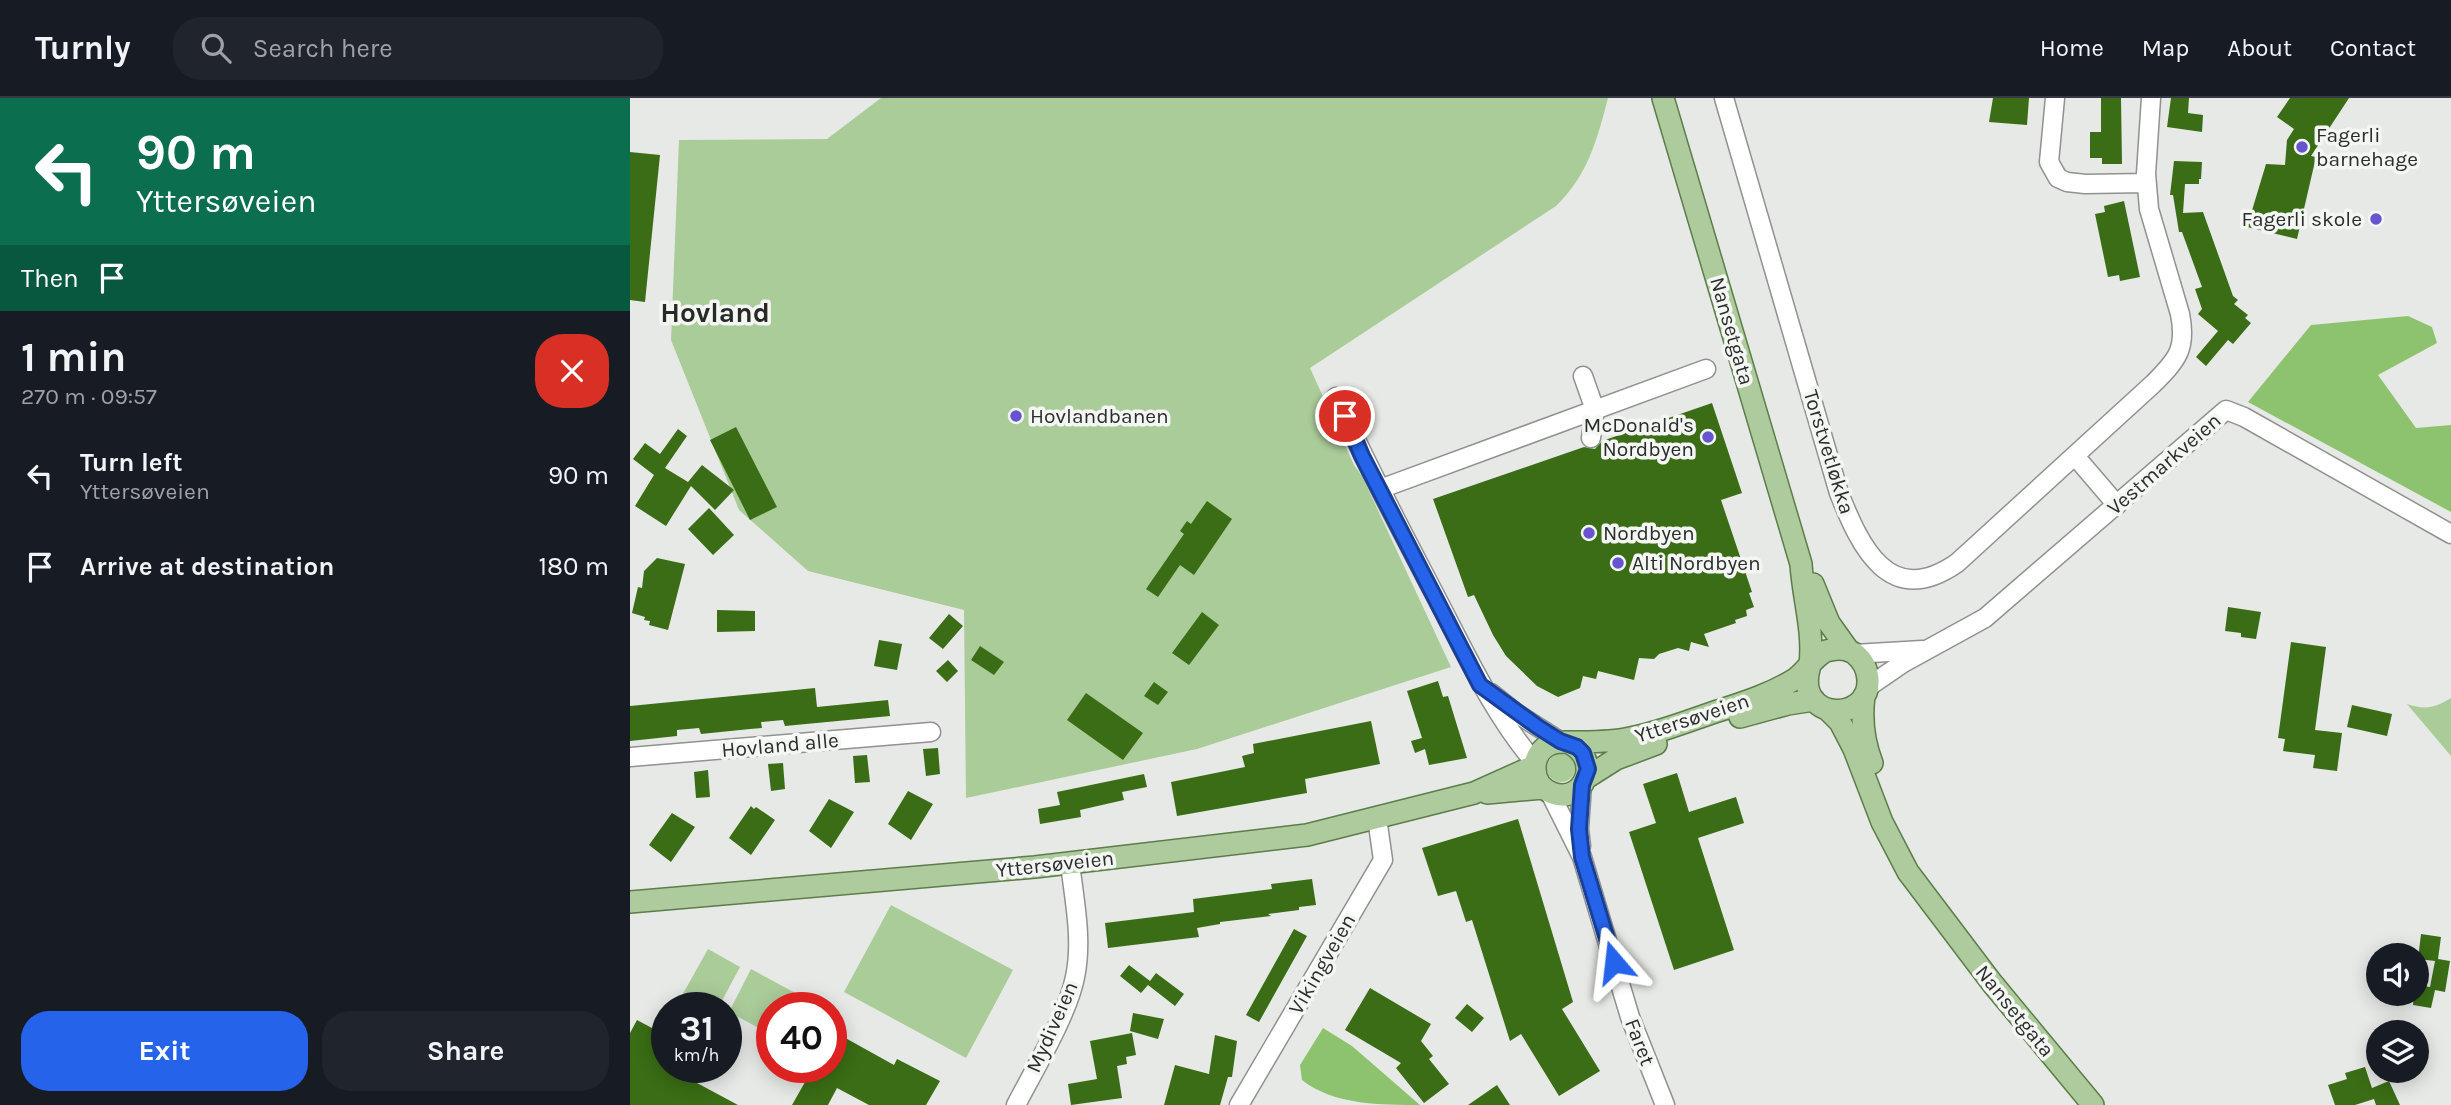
<!DOCTYPE html>
<html lang="en">
<head>
<meta charset="utf-8">
<style>
	body { margin:0; font-family:Karla,sans-serif; background:#20242c; color:#f1f3f6; height:100vh; display:flex; flex-direction:column; font-size:26px; white-space:nowrap }
	* { box-sizing:border-box; margin:0 }
	p { font-size:23px; color:#9ea1a6 }
	.icon { flex:none; width:38px; height:38px; fill:none; stroke:currentColor; stroke-width:2; stroke-linecap:round; stroke-linejoin:round }
	.map { position:relative; flex:1; overflow:hidden }
	.sheet { display:flex; flex-direction:column; background:#171b24; width:630px }
	.sheet>* { flex:none }
	.guide { background:#0b6e4f; color:#fff; overflow:hidden }
	.buttons { position:absolute; left:1736px; top:845px; display:grid; gap:14px }
	.buttons a { display:grid; place-items:center; width:63px; height:63px; border-radius:50%; background:#171b24; box-shadow:0 4px 18px #0003; font-size:35px }
	.speed { position:absolute; left:21px; top:894px; display:flex; gap:14px; font-size:35px; font-weight:700; text-align:center }
	.speed>* { display:grid; place-content:center; width:91px; height:91px; border-radius:50%; background:#171b24; box-shadow:0 4px 18px #0003; line-height:1 }
	.speed small { font-size:18px; font-weight:400 }
	.speed .limit { border:10px solid #d22; background:#fff; color:#111 }
	.pin { position:absolute; display:grid; place-items:center; width:60px; height:60px; color:#fff; margin:-30px; border:4px solid #fff; border-radius:50%; box-shadow:0 2px 7px #0007 }
	.me { position:absolute; width:77px; margin:-38px; rotate:343deg; stroke-linejoin:round; filter:drop-shadow(0 0 5px #0008) }
	.turn { display:flex; align-items:center; gap:24px; height:147px; padding:0 21px; font-size:32px }
	.turn .icon { width:91px; height:91px; stroke-width:2.5 }
	.turn b { display:block; font-size:49px; line-height:60px }
	.then { display:flex; align-items:center; height:66px; padding:0 21px; background:#0003; gap:14px; font-size:26px }
	.round { display:grid; place-items:center; flex:none; width:74px; height:74px; border-radius:28px; background:#20242c }
	.head { display:flex; align-items:center; justify-content:space-between; height:119px; padding:0 21px }
	h1 { font-size:42px; font-weight:700; line-height:52px }
	.cta { display:flex; gap:14px; margin-top:auto; padding:14px 21px }
	.cta a { flex:1; height:80px; border-radius:28px; background:#2563eb; color:#fff; font-size:28px; font-weight:700; line-height:80px; text-align:center }
	.cta a+a { background:#20242c; color:#f1f3f6 }
	ul { padding:0; list-style:none }
	li { display:flex; align-items:center; gap:21px; height:91px; padding:0 21px }
	li div { flex:1 }
	li b { display:block; font-size:26px }
	li em { font-style:normal }
	header { display:flex; align-items:center; gap:42px; box-sizing:border-box; height:98px; padding:0 35px; background:#171b24; border-bottom:2px solid #363941 }
	header strong { font-size:33px }
	nav { display:flex; gap:38px; margin-inline-start:auto; font-size:24px }
	.search { width:490px; height:63px; background:#20242c; display:flex; align-items:center; gap:18px; box-sizing:border-box; padding:0 24px; border-radius:28px; color:#9ea1a6; font-size:26px }
	main { display:flex; flex:1; min-height:0 }
	.map>svg:first-child { display:block }
	.green { fill:#ac9 }
	.forest { fill:#8dc36e }
	.building { fill:#3a6d15 }
	.lines { fill:none; stroke-linecap:round; stroke-linejoin:round }
	.minor-casing { stroke:#90928f; stroke-width:21 }
	.major-casing { stroke:#5c7d4a; stroke-width:24 }
	.minor { stroke:#fff; stroke-width:18 }
	.major { stroke:#adcb9c; stroke-width:21 }
	.route-casing { stroke:#184099; stroke-width:18 }
	.route { stroke:#2563eb; stroke-width:12 }
	.poi-dot { fill:#6655ce; stroke:#f4f6f3; stroke-width:2.5 }
	.labels { text-anchor:middle; dominant-baseline:central; stroke-width:7; stroke-linejoin:round; paint-order:stroke }
	.poi-label { font-size:21px; fill:#2c2d2b; stroke:#f4f6f3; text-anchor:start }
	.street-label { font-size:21px; fill:#2c2d2b; stroke:#f4f6f3 }
	.district-label { font-size:28px; font-weight:bold; fill:#282a28; stroke:#f4f6f3 }
</style>
</head>
<body>
<header>
<strong>Turnly</strong>
<div class="search"><svg class="icon" aria-label="search" viewBox="0 0 24 24"><circle cx="10" cy="10" r="6"/><path d="M15 15l6 6"/></svg>Search here</div>
<nav><a>Home</a><a>Map</a><a>About</a><a>Contact</a></nav>
</header>
<main>
<section class="sheet">
<div class="guide">
<div class="turn"><svg class="icon" aria-label="left" viewBox="0 0 24 24"><path d="M17 20v-9H6M10 6l-5 5 5 5"/></svg><div><b>90 m</b>Yttersøveien</div></div>
<div class="then">Then<svg class="icon" aria-label="arrive" viewBox="0 0 24 24"><path d="M6 21V4h12l-3 4 3 4H6"/></svg></div>
</div>
<div class="head"><div><h1>1 min</h1><p>270 m · 09:57</p></div><a class="round" style="background:#d93025;color:#fff"><svg class="icon" aria-label="close" viewBox="0 0 24 24"><path d="M6 6l12 12M18 6L6 18"/></svg></a></div>
<ul>
<li><svg class="icon" aria-label="left" viewBox="0 0 24 24"><path d="M17 20v-9H6M10 6l-5 5 5 5"/></svg><div><b>Turn left</b><p>Yttersøveien</p></div><em>90 m</em></li>
<li><svg class="icon" aria-label="arrive" viewBox="0 0 24 24"><path d="M6 21V4h12l-3 4 3 4H6"/></svg><div><b>Arrive at destination</b></div><em>180 m</em></li>
</ul>
<div class="cta"><a>Exit</a><a>Share</a></div>
</section>
<div class="map">
<svg width="1821" height="1007" viewBox="0 0 1821 1007">
	<rect width="100%" height="100%" fill="#e7e9e6"/>
	<path class="green" d="M251 0H978C967 42 958 77 926 108L680 270 724 367 732 378 821 569 567 651 336 700 334 512 178 473 109 412 41 242 49 42 197 41Z
		M1821 600V658L1777 606C1795 612 1805 610 1821 600Z
		M917 670a14 14 0 1 1 28 0a14 14 0 1 1-28 0Z
		M261 807 383 872 336 960 214 894Z
		M78 851 110 869 88 910H45Z
		M121 871 193 910H142V937L99 914Z"/>
	<path class="forest" d="M1778 218 1802 229 1807 245 1748 277 1786 330 1821 327V414L1618 304 1681 227Z
		M693 930 722 948 790 1007C752 1007 703 1007 672 982L670 967Z"/>
	<path class="building" d="M1363 0H1399L1397 27 1359 24Z
		M1471 0H1491L1492 66H1472V60H1460V34H1471Z
		M1541 0H1559L1558 15 1573 17 1572 34 1537 29Z
		M1660 0H1719L1681 58 1686 59 1667 141 1617 129 1636 66 1655 67 1657 42 1664 31 1647 19Z
		M0 54 30 57 15 204 0 202Z
		M1544 63 1572 64 1571 81H1569V86H1555L1553 115 1573 114 1603 198 1608 202 1604 206 1618 217 1615 220 1621 225 1603 246 1598 242 1576 268 1566 259 1588 233 1568 216 1572 211 1565 191 1572 189 1552 134H1549L1543 97H1540Z
		M1494 103 1510 179 1490 183 1489 177 1478 179 1465 116 1475 114 1474 108Z
		M1082 305 1112 395 1091 402 1122 494 1119 495 1124 509 1116 512 1117 518 1105 522 1106 525 1074 536 1079 549 1061 544 1059 553 1048 550 1029 556 1024 561 1009 560 1004 582 968 573 966 581 953 578 950 590 928 599 907 588 876 558 863 537 844 497 838 499 803 401 954 349 965 351 972 343Z
		M106 329 147 409 120 422 80 342Z
		M48 331 57 338 35 370 58 384 72 367 104 392 85 412 61 388 36 428 5 408 24 377 3 361 15 345 30 356Z
		M577 403 602 421 564 477 550 467 528 499 516 491 554 436 550 433 557 423 561 426Z
		M79 410 104 437 83 457 58 431Z
		M27 460 55 466 38 532 19 527 20 523 14 522 15 519 2 515 8 489 12 490 14 473Z
		M1598 509 1631 514 1626 541 1611 539V535L1595 533Z
		M87 512 125 513V533L87 534Z
		M572 514 589 527 559 567 542 555Z
		M319 516 333 528 313 551 299 540Z
		M249 542 272 546 267 572 244 568Z
		M1661 544 1696 549 1685 632 1712 635 1707 673 1683 670 1685 657 1653 653 1655 641 1648 640Z
		M350 548 374 564 364 577 341 562Z
		M318 562 328 573 317 584 306 573Z
		M808 583 813 599 818 598 837 660 799 667 795 651 785 655 781 643 792 640 777 593Z
		M524 584 538 594 528 607 514 598Z
		M185 590 187 609 258 602 260 618 155 628 153 622 131 624 132 630 120 631 71 636 69 630 47 632V638L0 643V608Z
		M456 595 513 635 493 662 437 622Z
		M1722 607 1762 616 1757 638 1717 629Z
		M741 623 750 666 675 681 677 695 547 718 541 684 615 669 612 658 624 655 623 646Z
		M308 650 310 676 296 678 293 651Z
		M237 657 240 684 225 685 223 658Z
		M153 665 155 691 141 693 138 666Z
		M78 672 80 699 66 700 64 674Z
		M1047 675 1059 714 1106 699 1114 725 1068 740 1104 852 1044 872 999 734 1026 725 1013 686Z
		M514 676 517 689 492 694 494 702 450 712 451 719 410 726 408 711 430 707 427 694Z
		M278 693 303 706 281 742 258 726Z
		M199 701 224 714 201 750 179 733Z
		M121 708 124 711 126 709 145 722 121 757 99 740Z
		M42 715 65 729 41 764 19 747Z
		M888 721 943 904 932 911 970 973 929 998 891 936 880 943 842 822 836 824 826 793 808 798 792 750Z
		M682 781 686 807 669 809V812L638 816 641 818 590 824V826L567 830 569 839 478 850 475 825 564 814 563 801 642 791 641 786Z
		M664 831 677 838 629 924 616 917Z
		M1791 836 1811 839 1808 861 1820 863 1815 894 1805 892 1801 910 1783 907 1784 896H1787V887L1800 889 1805 863 1788 861Z
		M499 867 520 883 526 875 554 896 545 908 518 887 511 895 490 878Z
		M740 890 801 926 791 943 803 958 799 961 819 986 794 1005 766 970 771 965 715 932Z
		M837 906 854 920 842 934 825 920Z
		M503 915 534 921 528 941 500 933Z
		M7 922 37 938V970H76L67 985 108 1007H0V935Z
		M201 932 264 967 267 961 310 983 296 1007H239L207 990 198 1007H162L183 970H201Z
		M502 935 506 957 496 959 497 966 487 968 492 1000 441 1007 438 986 467 981 460 943Z
		M585 937 607 943 602 979H598L590 1007H534L545 967 579 976Z
		M1735 969 1742 990 1759 983 1770 1007H1746L1744 1001 1725 1007H1705L1698 987 1717 981 1715 975Z
		M867 987 880 1007H838Z"/>
	<g class="lines">
		<g class="minor-casing">
			<path id="minor" d="M1094 0 1209 395C1230 448 1259 512 1327 465L1523 286C1547 262 1557 251 1550 216L1519 111 1516 76 1521 0
				M1425 0 1419 64 1428 80 1437 84 1455 86 1517 85
				M953 278 965 312 961 340
				M706 299C736 366 770 430 804 495 835 554 862 614 905 665
				M1445 358 1487 407
				M750 391 1076 271
				M1224 556 1292 552
				M1238 589 1273 565 1355 520 1596 312 1614 319 1821 436
				M861 595 886 615 930 643
				M0 659 301 634
				M920 695 952 759 1000 919 1035 1007
				M951 748 949 731 952 687
				M386 1007C404 972 438 916 445 879 453 842 444 801 440 765
				M609 1007 753 762 747 720"/>
		</g>
		<g class="major-casing">
			<path id="major" d="M1033 0 1171 466C1173 500 1184 532 1180 567
				M1183 486 1199 525 1219 553
				M1234 598C1231 622 1233 642 1242 665
				M1197 611 1210 624 1224 651 1252 724 1278 774 1362 885 1463 1007
				M1110 619 1158 606 1184 602
				M939 645C973 661 954 707 922 695 900 687 899 655 921 646 928 643 935 644 942 644 959 644 978 644 995 641 1027 636 1060 622 1091 612 1116 604 1143 595 1165 581 1177 573 1183 559 1196 553 1203 551 1210 550 1217 552 1227 555 1235 565 1237 575 1248 624 1165 627 1179 571
				M956 680 986 661 1026 646
				M857 695 913 690
				M0 804 405 769 677 737 844 695 904 668"/>
		</g>
		<use href="#minor" class="minor"/>
		<use href="#major" class="major"/>
	</g>
	<g class="lines">
		<g class="route-casing">
			<path id="route" d="M715 318 732 358 850 587 908 629 930 643 947 649 953 655 958 671 952 687 949 731 952 759 984 864"/>
		</g>
		<use href="#route" class="route"/>
	</g>
	<g class="poi-dot">
		<circle cx="1672" cy="49" r="7"/>
		<circle cx="1746" cy="121" r="7"/>
		<circle cx="386" cy="318" r="7"/>
		<circle cx="1078" cy="339" r="7"/>
		<circle cx="959" cy="435" r="7"/>
		<circle cx="988" cy="465" r="7"/>
	</g>
	<g class="labels">
		<g class="poi-label">
			<text x="1686" y="37">Fagerli<tspan x="1686" dy="24">barnehage</tspan></text>
			<text x="1732" y="121" text-anchor="end">Fagerli skole</text>
			<text x="400" y="318">Hovlandbanen</text>
			<text x="1064" y="327" text-anchor="end">McDonald's<tspan x="1064" dy="24">Nordbyen</tspan></text>
			<text x="973" y="435">Nordbyen</text>
			<text x="1002" y="465">Alti Nordbyen</text>
		</g>
		<g class="street-label">
			<text transform="translate(1102 233) rotate(74)">Nansetgata</text>
			<text transform="translate(1199 354) rotate(73)">Torstvetløkka</text>
			<text transform="translate(1534 366) rotate(-41)">Vestmarkveien</text>
			<text transform="translate(1062 620) rotate(-18)">Yttersøveien</text>
			<text transform="translate(150 647) rotate(-5)">Hovland alle</text>
			<text transform="translate(425 766) rotate(-6)">Yttersøveien</text>
			<text transform="translate(692 866) rotate(-60)">Vikingveien</text>
			<text transform="translate(1385 913) rotate(51)">Nansetgata</text>
			<text transform="translate(422 929) rotate(-66)">Mydiveien</text>
			<text transform="translate(1010 944) rotate(69)">Faret</text>
		</g>
		<g class="district-label">
			<text x="85" y="214">Hovland</text>
		</g>
	</g>
</svg>
<div class="buttons">
<a><svg class="icon" aria-label="sound" viewBox="0 0 24 24"><path d="M4 9h4l5-4v14l-5-4H4zM17 9q2 3 0 6"/></svg></a>
<a><svg class="icon" aria-label="layers" viewBox="0 0 24 24"><path d="M12 4l9 5-9 5-9-5zM3 14l9 5 9-5"/></svg></a>
</div>
<div class="speed"><div>31<small>km/h</small></div><div class="limit">40</div></div>
<div class="pin" style="left:715px;top:318px;background:#d93025"><svg class="icon" aria-label="arrive" viewBox="0 0 24 24"><path d="M6 21V4h12l-3 4 3 4H6"/></svg></div>
<svg class="me" style="left:984px;top:864px" viewBox="-20 -20 40 40"><path d="M0-17L14 15 0 8-14 15z" fill="#2563eb" stroke="#fff" stroke-width="4"/></svg>
</div>
</main>
</body>
</html>
